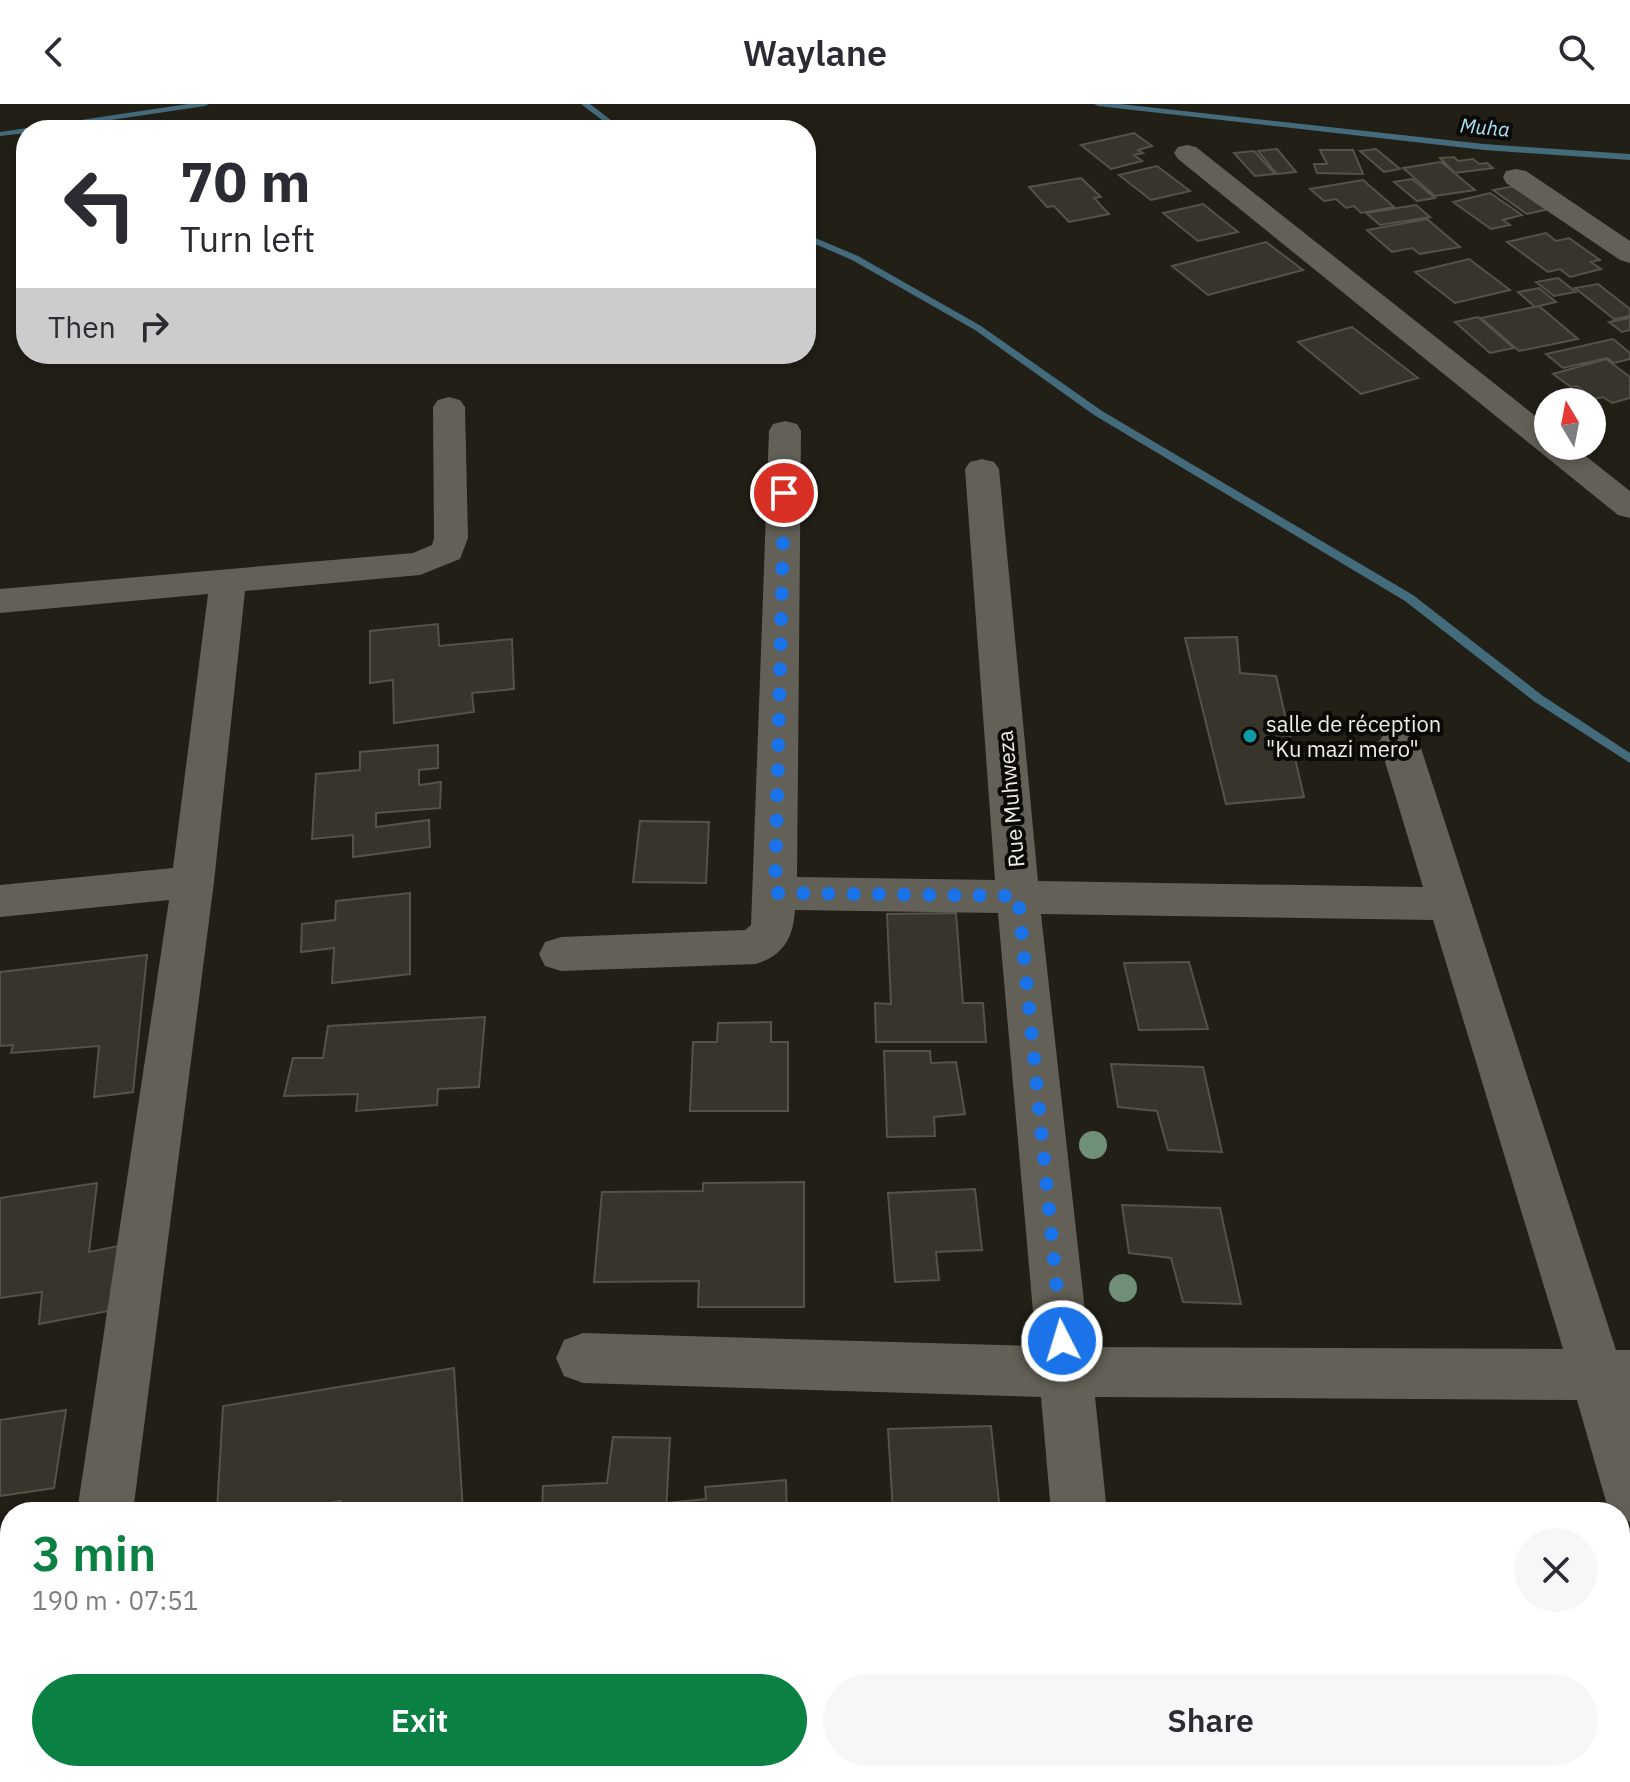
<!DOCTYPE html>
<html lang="en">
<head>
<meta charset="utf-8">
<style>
	body { margin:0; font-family:"IBM Plex Sans",sans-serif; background:#f7f7f7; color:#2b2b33; height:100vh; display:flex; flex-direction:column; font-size:30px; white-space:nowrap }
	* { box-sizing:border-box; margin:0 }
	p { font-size:26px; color:#7c7c81 }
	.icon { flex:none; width:44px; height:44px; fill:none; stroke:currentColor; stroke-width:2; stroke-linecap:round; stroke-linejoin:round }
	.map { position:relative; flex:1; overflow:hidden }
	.drawer { position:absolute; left:0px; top:1398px; width:1630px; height:280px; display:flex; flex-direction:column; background:#fff; border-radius:32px 32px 0 0; box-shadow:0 4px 12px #0003 }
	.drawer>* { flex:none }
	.top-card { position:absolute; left:16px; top:16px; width:800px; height:244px; border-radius:32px; box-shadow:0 4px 12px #0003; background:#fff; color:#2b2b33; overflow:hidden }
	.needle { width:52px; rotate:350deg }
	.buttons { position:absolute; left:1534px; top:284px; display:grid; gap:16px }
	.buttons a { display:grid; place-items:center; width:72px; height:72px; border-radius:50%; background:#fff; box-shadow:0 4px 12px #0003; font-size:40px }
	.pin { position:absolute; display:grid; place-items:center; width:68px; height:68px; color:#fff; margin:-34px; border:4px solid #fff; border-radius:50%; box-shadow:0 2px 8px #0007 }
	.me { position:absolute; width:88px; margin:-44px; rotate:355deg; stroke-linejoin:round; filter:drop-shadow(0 0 6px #0008) }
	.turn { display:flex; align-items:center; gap:28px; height:168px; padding:0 32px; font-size:36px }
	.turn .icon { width:104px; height:104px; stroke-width:2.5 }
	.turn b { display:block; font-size:56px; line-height:68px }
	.then { display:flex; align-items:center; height:76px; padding:0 32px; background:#0003; gap:16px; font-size:30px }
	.round { display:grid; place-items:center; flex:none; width:84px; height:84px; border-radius:42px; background:#f7f7f7 }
	.head { display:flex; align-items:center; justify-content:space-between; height:136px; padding:0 32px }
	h1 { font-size:48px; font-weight:600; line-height:60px; color:#0b8043 }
	.action { display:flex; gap:16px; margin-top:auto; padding:16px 32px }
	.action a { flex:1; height:92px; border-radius:48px; background:#0b8043; color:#fff; font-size:32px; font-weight:600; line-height:92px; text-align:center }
	.action a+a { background:#f7f7f7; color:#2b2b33 }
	header { display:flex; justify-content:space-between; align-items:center; height:104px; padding:0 32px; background:#fff; font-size:36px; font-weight:600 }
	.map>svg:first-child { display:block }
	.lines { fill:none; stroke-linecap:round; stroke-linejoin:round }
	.stream { fill:#436b7b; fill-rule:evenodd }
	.building { fill:#36342b; stroke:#555248; stroke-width:2 }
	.minor { fill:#636057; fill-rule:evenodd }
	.tree { fill:#6f9076 }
	.route { stroke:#1a73e8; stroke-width:14; stroke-dasharray:0 25.2 }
	.culture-dot { fill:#0f9aa8; stroke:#0a0906; stroke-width:3 }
	.labels { text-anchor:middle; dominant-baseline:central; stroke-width:8; stroke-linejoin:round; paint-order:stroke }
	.far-water-label { font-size:20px; font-style:italic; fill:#a8e1f7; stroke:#0a0906 }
	.poi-label { font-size:22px; fill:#eeece6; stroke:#0a0906; text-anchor:start }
	.street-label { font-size:22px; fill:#eeece6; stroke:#0a0906 }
</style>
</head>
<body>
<header><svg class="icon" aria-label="back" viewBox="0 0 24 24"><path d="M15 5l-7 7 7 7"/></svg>Waylane<svg class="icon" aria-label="search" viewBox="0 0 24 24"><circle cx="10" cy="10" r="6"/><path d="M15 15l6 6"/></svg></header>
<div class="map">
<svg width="1630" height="1678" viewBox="0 0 1630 1678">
	<rect width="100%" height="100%" fill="#211f16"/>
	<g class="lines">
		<path class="stream" d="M188 0H209L205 2 44 26H26V29L0 32V28Z
			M581 0H590L624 26H615Z
			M1094 0H1120L1484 40 1630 50V56L1484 46 1098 2Z
			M806 130 858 152 981 222 1102 307 1413 491 1543 592 1630 649V659L1535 598 1405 497 1094 311 975 226 852 156 806 136Z"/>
	</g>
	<path class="building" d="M1134 29 1152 42 1138 46 1143 49 1134 51 1142 57 1111 65 1081 41Z
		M1277 45 1296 68 1277 70 1258 47Z
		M1376 45 1400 65 1384 68 1360 47Z
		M1320 46H1353L1363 70 1317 69 1314 60H1327Z
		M1254 47 1275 70 1255 72 1234 49Z
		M1454 53 1458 57 1473 55 1479 60 1487 59 1493 64 1455 69 1440 54Z
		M1441 58 1475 86 1435 92 1403 64Z
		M1157 62 1190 87 1151 96 1119 71Z
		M1081 74 1101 93 1094 94 1109 110 1069 118 1054 102 1047 103 1029 83Z
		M1412 75 1435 94 1417 97 1394 78Z
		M1363 76 1394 103 1361 109 1354 102 1346 104 1336 95 1324 97 1310 85Z
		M1515 82 1549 105 1527 110 1493 86Z
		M1490 89 1522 111 1503 116 1510 121 1491 125 1453 98Z
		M1203 100 1238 128 1198 137 1163 109Z
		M1416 101 1430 113 1380 121 1366 109Z
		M1427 115 1460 143 1420 150 1412 144 1392 148 1367 126Z
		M1546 129 1556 137 1569 134 1600 156 1591 158 1601 165 1570 173 1560 165 1548 168 1507 138Z
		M1266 138 1303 166 1208 191 1172 162Z
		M1469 155 1510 186 1455 199 1415 168Z
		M1558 174 1576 188 1554 192 1536 178Z
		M1598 180 1630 205V212L1614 215 1575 184Z
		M1539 184 1556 198 1535 203 1518 188Z
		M1539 202 1578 235 1519 247 1481 214Z
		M1478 213 1514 244 1490 249 1455 218Z
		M1630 214V226L1622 228 1609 218Z
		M1352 223 1418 274 1361 290 1298 238Z
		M1613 235 1630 249V255L1614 259 1607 254 1563 264 1546 250Z
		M1606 255 1630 273V294L1612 299 1603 293 1595 295 1577 282 1571 283 1553 270Z
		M438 520 439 542 512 535 514 585 472 589 474 608 394 619 393 576 370 579V527Z
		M1237 533 1240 569 1276 572 1304 693 1226 700 1185 534Z
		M438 641V664L419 666V681L441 678 440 704 376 709V723L429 716 430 743 353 753V731L312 735 316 670 360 666V648Z
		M640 717 709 718 706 779 633 778Z
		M410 789V870L332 879 334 844 301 848 302 820 335 816 336 797Z
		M956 809 963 899H983L986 938H876L875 899 891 900 887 810Z
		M147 851 133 988 94 993 99 942 11 949 13 941 0 942V868Z
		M1189 858 1208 925 1139 926 1124 859Z
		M485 913 479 983 438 985 437 1001 356 1007 358 990 284 992 293 954H323L328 922Z
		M771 918V938H788V1007H690L693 938H717L718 919Z
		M884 947H930L931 959 956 958 965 1010 934 1013 935 1032 887 1033Z
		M1111 960 1203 963 1222 1048 1168 1046 1157 1007 1118 1003Z
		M804 1078V1203H698L699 1177 594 1178 602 1088 703 1087V1079Z
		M97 1079 89 1148 133 1139 130 1203 39 1220 42 1188 0 1194V1094Z
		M975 1085 982 1146 936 1148 939 1176 895 1178 888 1089Z
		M1122 1101 1220 1104 1241 1200 1183 1198 1171 1154 1129 1149Z
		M454 1264 463 1408H341V1397L279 1408H217L223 1302Z
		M66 1306 54 1384 0 1392V1316Z
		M991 1322 1000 1408H893L888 1325Z
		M613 1333 670 1334 666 1408H542L543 1382 607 1379Z
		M786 1376 787 1408H666L667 1399 706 1395 705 1383Z
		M10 1623V1668H37L36 1678H0V1625Z
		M201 1668H321V1678H200Z"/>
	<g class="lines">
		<path class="minor" d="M1187 41 1196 43 1548 322V342H1573L1630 387V414L1618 411 1178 55 1174 49 1178 43Z
			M1516 65 1526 67 1630 137V159L1620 156 1506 79 1503 73 1506 67Z
			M449 293 460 296 465 303 468 434 460 455 420 471 245 487 214 778 133 1408H77L169 796 0 813V781L173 764 208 490 0 509V485L413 449 432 441 434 434 433 303 438 296Z
			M785 317 797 320 801 327 797 773 995 776 965 365 970 358 982 355 994 358 999 365 1038 777 1423 783 1379 638 1385 628 1399 624 1413 628 1419 638 1616 1246H1630V1418L1620 1414V1408H1609L1577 1296 1095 1293 1107 1408H1051L1041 1293 583 1279 564 1272 556 1254 564 1236 583 1229 1036 1242 998 809 795 806C793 834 784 851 756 860L561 867 545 862 539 850 545 838 561 833 745 826 751 821 769 327 773 320ZM1041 810 1433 816 1563 1245 1089 1243Z
			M10 1487V1547L0 1549V1489Z
			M1074 1668H1136L1137 1678H1075Z"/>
	</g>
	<g class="tree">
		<circle cx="1093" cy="1041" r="14"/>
		<circle cx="1123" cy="1184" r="14"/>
	</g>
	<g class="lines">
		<path class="route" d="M784 389 775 789 1018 792 1062 1237"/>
	</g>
	<circle class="culture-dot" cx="1250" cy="632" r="8"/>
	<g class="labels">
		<g class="far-water-label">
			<text transform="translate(1485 23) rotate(5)">Muha</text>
		</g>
		<g class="poi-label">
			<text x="1266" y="619">salle de réception<tspan x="1266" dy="25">"Ku mazi mero"</tspan></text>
		</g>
		<g class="street-label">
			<text transform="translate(1010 695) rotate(-95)">Rue Muhweza</text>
		</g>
	</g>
</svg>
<div class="buttons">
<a><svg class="needle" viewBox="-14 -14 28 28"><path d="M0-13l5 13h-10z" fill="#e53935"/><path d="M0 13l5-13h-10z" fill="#7c7c81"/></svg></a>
</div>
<div class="pin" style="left:784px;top:389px;background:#d93025"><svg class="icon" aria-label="arrive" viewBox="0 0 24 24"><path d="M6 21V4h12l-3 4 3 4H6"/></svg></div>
<svg class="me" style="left:1062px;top:1237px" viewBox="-20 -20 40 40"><circle r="17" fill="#1a73e8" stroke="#fff" stroke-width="3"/><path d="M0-11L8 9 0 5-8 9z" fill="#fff"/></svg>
<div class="top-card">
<div class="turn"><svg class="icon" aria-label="left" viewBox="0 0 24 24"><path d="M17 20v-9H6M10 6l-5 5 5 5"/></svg><div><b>70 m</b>Turn left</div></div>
<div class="then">Then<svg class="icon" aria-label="right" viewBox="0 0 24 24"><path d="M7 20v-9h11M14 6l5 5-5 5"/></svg></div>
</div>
<section class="drawer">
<div class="head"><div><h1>3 min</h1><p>190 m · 07:51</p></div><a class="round"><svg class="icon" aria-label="close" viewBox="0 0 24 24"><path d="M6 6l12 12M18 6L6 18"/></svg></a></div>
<div class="action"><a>Exit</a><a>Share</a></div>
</section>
</div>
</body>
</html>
